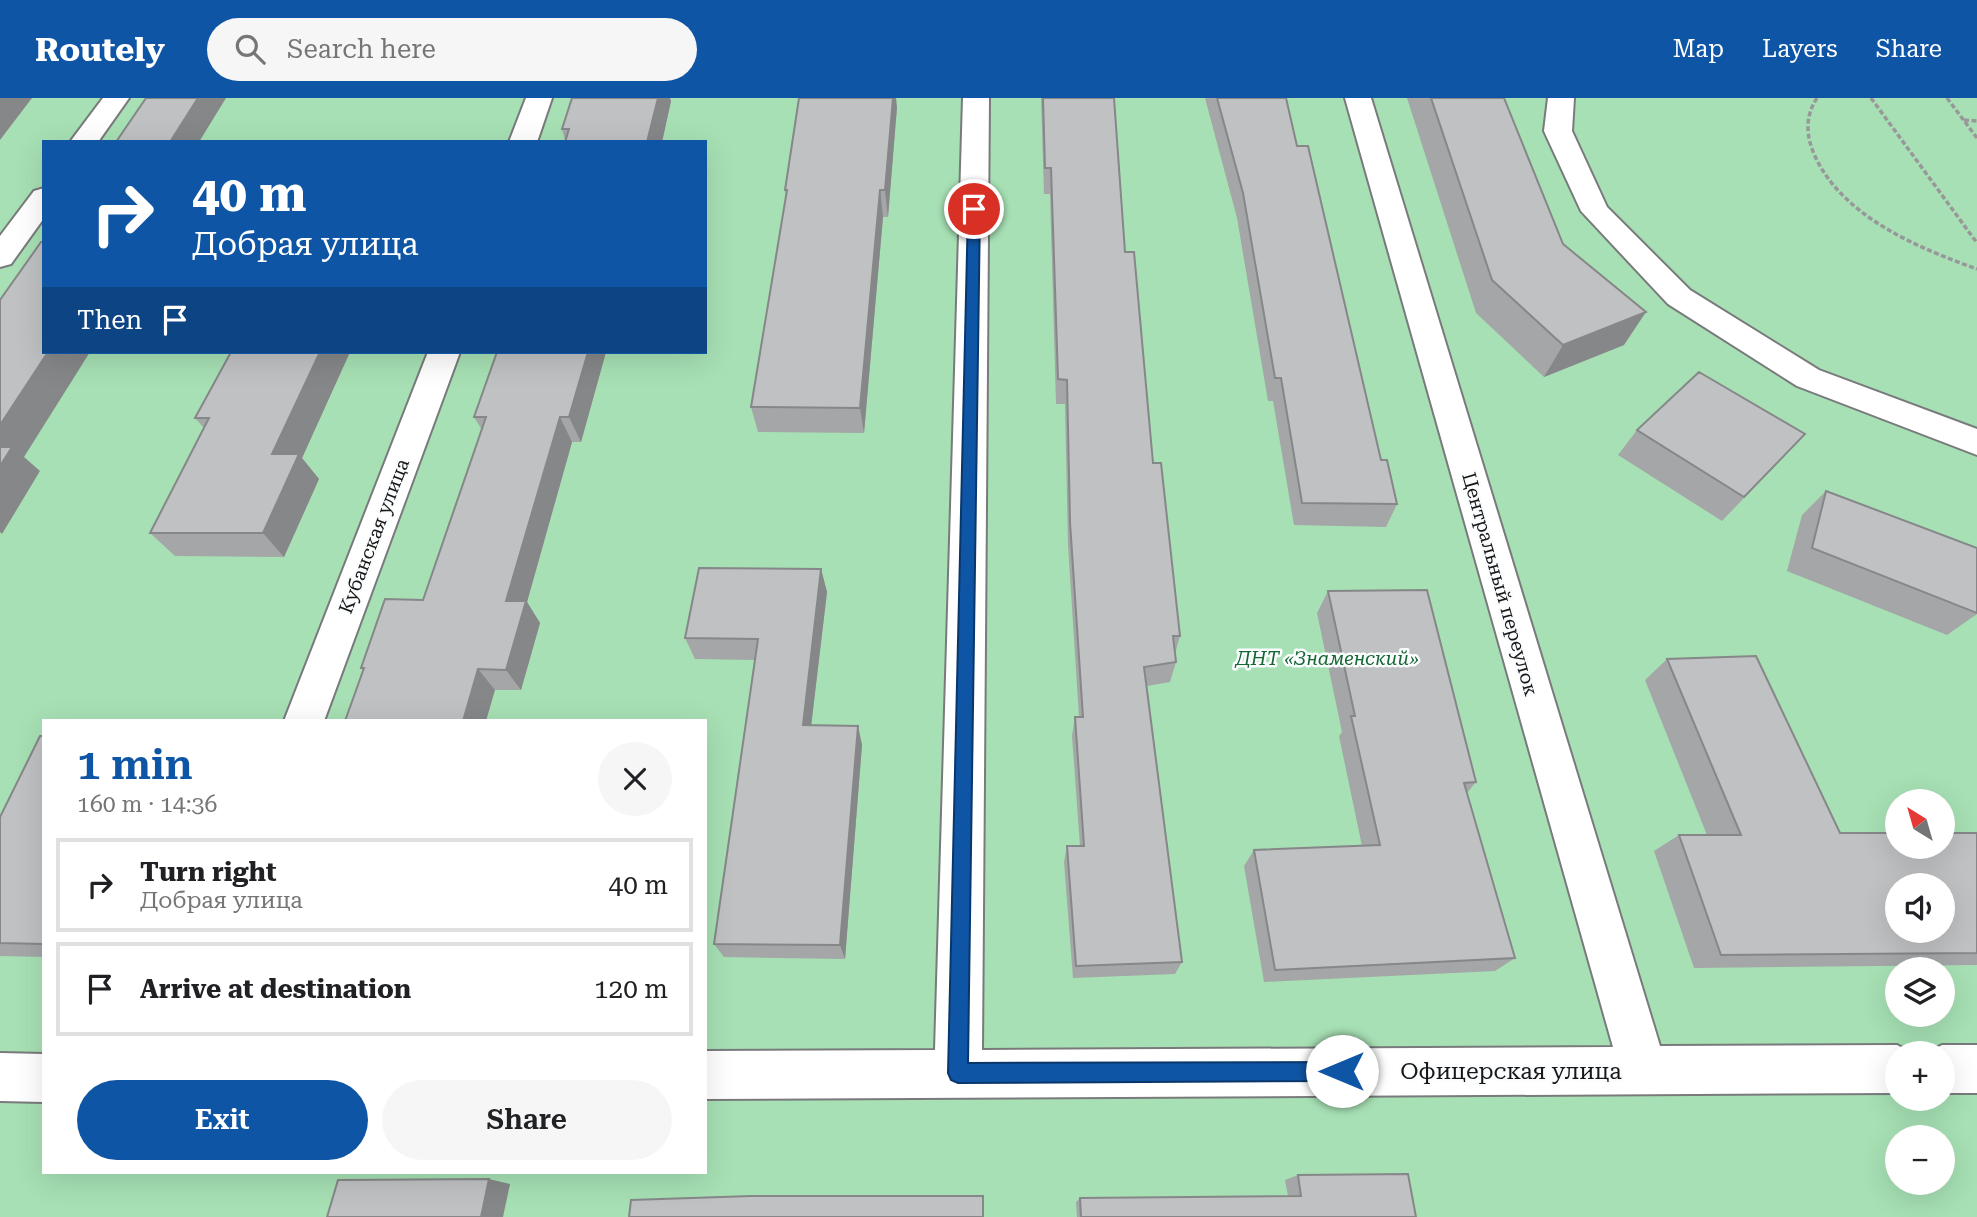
<!DOCTYPE html>
<html lang="en">
<head>
<meta charset="utf-8">
<style>
	body { margin:0; font-family:"Roboto Serif",serif; background:#f6f6f6; color:#202124; height:100vh; display:flex; flex-direction:column; font-size:26px; white-space:nowrap }
	* { box-sizing:border-box; margin:0 }
	p { font-size:23px; color:#757577 }
	.icon { flex:none; width:38px; height:38px; fill:none; stroke:currentColor; stroke-width:2; stroke-linecap:round; stroke-linejoin:round }
	.map { position:relative; flex:1; overflow:hidden }
	.sheet { position:absolute; left:42px; top:621px; width:665px; height:455px; display:flex; flex-direction:column; background:#fff; border-radius:0px; box-shadow:0 7px 28px #0002 }
	.sheet>* { flex:none }
	.banner { position:absolute; left:42px; top:42px; width:665px; height:214px; border-radius:0px; box-shadow:0 7px 28px #0002; background:#0f55a5; color:#fff; overflow:hidden }
	.needle { width:46px; rotate:323deg }
	.controls { position:absolute; left:1885px; top:691px; display:grid; gap:14px }
	.controls a { display:grid; place-items:center; width:70px; height:70px; border-radius:50%; background:#fff; box-shadow:0 7px 28px #0002; font-size:35px }
	.pin { position:absolute; display:grid; place-items:center; width:60px; height:60px; color:#fff; margin:-30px; border:4px solid #fff; border-radius:50%; box-shadow:0 2px 7px #0007 }
	.me { position:absolute; width:77px; margin:-38px; rotate:270deg; stroke-linejoin:round; filter:drop-shadow(0 0 5px #0008) }
	.turn { display:flex; align-items:center; gap:24px; height:147px; padding:0 35px; font-size:32px }
	.turn .icon { width:91px; height:91px; stroke-width:2.5 }
	.turn b { display:block; font-size:49px; line-height:60px }
	.then { display:flex; align-items:center; height:66px; padding:0 35px; background:#0003; gap:14px; font-size:26px }
	.round { display:grid; place-items:center; flex:none; width:74px; height:74px; border-radius:37px; background:#f6f6f6 }
	.overview { display:flex; align-items:center; justify-content:space-between; height:119px; padding:0 35px }
	h1 { font-size:42px; font-weight:600; line-height:52px; color:#0f55a5 }
	.primary-button { display:flex; gap:14px; margin-top:auto; padding:14px 35px }
	.primary-button a { flex:1; height:80px; border-radius:42px; background:#0f55a5; color:#fff; font-size:28px; font-weight:600; line-height:80px; text-align:center }
	.primary-button a+a { background:#f6f6f6; color:#202124 }
	ul { padding:0; list-style:none }
	li { display:flex; align-items:center; gap:21px; height:94px; margin:0 14px 10px; padding:0 21px; border:4px solid #e0e0e0; border-radius:0px }
	li div { flex:1 }
	li b { display:block; font-size:26px }
	li em { font-style:normal }
	header { display:flex; align-items:center; gap:42px; box-sizing:border-box; height:98px; padding:0 35px; background:#0f55a5; color:#fff }
	header strong { font-size:33px }
	nav { display:flex; gap:38px; margin-inline-start:auto; font-size:24px }
	.search { width:490px; height:63px; background:#f6f6f6; display:flex; align-items:center; gap:18px; box-sizing:border-box; padding:0 24px; border-radius:38px; color:#757577; font-size:26px }
	.map>svg:first-child { display:block }
	.green { fill:#a7e0b4; fill-rule:evenodd }
	.lines { fill:none; stroke-linecap:round; stroke-linejoin:round }
	.street-casing { stroke:#797a7c; stroke-width:4 }
	.path { stroke:#98989a; stroke-width:3.5; stroke-dasharray:5 2.5; stroke-linecap:butt }
	.street { fill:#fff; fill-rule:evenodd }
	.wall { fill:#a4a6a7 }
	.shaded-wall { fill:#868788 }
	.building { fill:#bfc1c2; stroke:#868788; stroke-width:2; fill-rule:evenodd }
	.route { fill:#0f55a5; stroke:#0a376b; stroke-width:2 }
	.labels { text-anchor:middle; dominant-baseline:central; stroke-width:5; stroke-linejoin:round; paint-order:stroke }
	.street-label { font-size:19px; fill:#171718; stroke:#fafcfd }
	.park-label { font-size:19px; font-style:italic; fill:#166634; stroke:#fafcfd }
	.near-street-label { font-size:23px; fill:#171718; stroke:#fafcfd }
</style>
</head>
<body>
<header>
<strong>Routely</strong>
<div class="search"><svg class="icon" aria-label="search" viewBox="0 0 24 24"><circle cx="10" cy="10" r="6"/><path d="M15 15l6 6"/></svg>Search here</div>
<nav><a>Map</a><a>Layers</a><a>Share</a></nav>
</header>
<div class="map">
<svg width="1977" height="1119" viewBox="0 0 1977 1119">
	<rect width="100%" height="100%" fill="#edeef0"/>
	<path class="green" d="M0 0H1977V1119H0ZM44 44H705V254H44ZM44 623H705V1074H44ZM1897 704H1942V749H1897ZM1897 788H1942V833H1897ZM1897 872H1942V917H1897ZM1897 956H1942V1001H1897ZM1897 1040H1942V1085H1897Z"/>
	<g class="lines">
		<g class="street-casing">
			<path id="street" d="M103 0H129L98 44H70Z
				M526 0H552L537 44H509Z
				M963 0H989L982 952 1613 949 1345 0H1371L1660 948 1897 947 1914 956H1897V995L705 1001V953L935 952Z
				M1548 0H1574L1572 33 1607 109 1690 192 1819 272 1977 331V357L1797 288 1668 206 1581 113 1544 33Z
				M44 90V120L11 166 0 169V138L34 93Z
				M428 254H460L324 623H284Z
				M1942 947H1977V995H1942V956H1925Z
				M0 955 44 956V1004L0 1003Z"/>
		</g>
		<path class="path" d="M1817 0C1805 18 1806 37 1814 56 1841 118 1918 150 1977 171
			M1871 0 1977 145
			M1947 0 1977 40
			M1964 22 1977 23"/>
		<use href="#street" class="street"/>
	</g>
	<path class="wall" d="M658 0H670L671 3 662 44H565V42L562 31Z
		M1041 0H1114L1125 154 1153 365 1180 538 1175 556 1176 564 1170 584 1147 588 1182 864 1175 876 1073 880 1064 764 1067 748H1080L1072 638 1075 619H1079L1068 447 1065 306H1056L1050 96H1044Z
		M1205 0H1286L1297 48 1381 362 1397 406 1386 429 1294 427 1273 303H1268L1237 120Z
		M1407 0H1504L1563 146 1624 247 1544 279 1476 215Z
		M897 9 888 119H883L864 335 758 334 751 309 786 98 785 92Z
		M231 254H350L302 360 319 381 284 459 175 458 150 435 204 330 195 320Z
		M606 254 581 344H572L527 504 540 525 521 592H495L363 573 361 570 423 502 482 332 474 319Z
		M1637 332 1805 336 1722 423 1618 357Z
		M1826 393 1977 450V516L1947 537 1787 473 1802 417Z
		M821 471 827 494 811 627 858 628 862 647 845 861 724 859 714 846 755 562 695 561 685 540Z
		M1328 493 1476 684 1467 695 1515 860 1495 873 1264 884 1244 768 1254 752 1362 748 1339 638 1342 634 1317 515Z
		M1667 561 1840 735H1977V867L1694 870 1654 753 1679 737H1707L1645 582Z
		M44 638V859L0 858V719Z
		M1298 1077 1416 1119H1077L1076 1104 1080 1100 1288 1098 1285 1082Z"/>
	<path class="shaded-wall" d="M0 0H32L0 42Z
		M198 0H226L199 44H170Z
		M658 0H670L671 3 662 44H647Z
		M893 0H896L897 9 888 119 885 92Z
		M880 92 883 119 864 335 860 310Z
		M1646 214 1624 247 1544 279 1563 247Z
		M48 254H90L24 359 40 373 2 436 0 434V327Z
		M320 254H350L302 360 319 381 284 459 263 435 272 356Z
		M588 254H606L581 344 569 319Z
		M560 319 572 344 527 504 540 525 521 592 506 572V503Z
		M821 471 827 494 809 646 803 627Z
		M478 571 495 592 486 623H463Z
		M858 628 862 647 845 861 840 847Z
		M489 1081 510 1086 503 1119H481Z"/>
	<path class="building" d="M146 0H198L170 44H116Z
		M572 0H658L647 44H565L569 31H562Z
		M799 0H893L885 92H880L860 310 751 309 787 92H785Z
		M1043 0H1114L1125 154H1134L1153 365H1161L1180 538H1173L1176 564 1144 569 1182 864 1076 868 1067 748H1084L1075 619H1083L1070 424 1067 282 1058 281 1051 70H1045Z
		M1217 0H1286L1297 48H1308L1381 362H1387L1397 406 1302 405 1281 280H1275L1243 95Z
		M1431 0H1504L1563 146 1646 214 1563 247 1492 182Z
		M41 144H44V254H48L0 327V202Z
		M231 254H320L272 356H299L263 435H150L209 320H195Z
		M497 254H588L569 319H560L506 503H526L506 572 478 571 463 623H345L364 570H361L385 501 423 502 486 319H474Z
		M1699 274 1805 336 1744 399 1637 332Z
		M0 349H12L0 368Z
		M1826 393 1977 450V515L1812 450Z
		M699 470 821 471 803 627 858 628 840 847 714 846 758 541 685 540Z
		M1427 492 1476 684 1464 685 1515 860 1275 872 1254 752 1380 747 1351 618H1355L1328 493Z
		M1756 558 1840 735H1897V749H1942V735H1977V855L1721 857 1679 737H1741L1667 561ZM1897 788H1942V833H1897Z
		M40 638H44V846L0 845V719Z
		M1408 1076 1416 1119H1081L1080 1100 1301 1098 1298 1077Z
		M489 1081 481 1119H327L338 1082Z
		M751 1098H983V1119H629L631 1102Z"/>
	<path class="route" d="M974 108 980 111 968 965 1342 964 1349 966 1352 973 1349 980 1342 983 958 985 951 982 948 975 968 111Z"/>
	<g class="labels">
		<g class="street-label">
			<text transform="translate(374 438) rotate(-69)">Кубанская улица</text>
			<text transform="translate(1500 486) rotate(74)">Центральный переулок</text>
		</g>
		<g class="park-label">
			<text x="1327" y="560">ДНТ «Знаменский»</text>
		</g>
		<g class="near-street-label">
			<text x="1511" y="973">Офицерская улица</text>
		</g>
	</g>
</svg>
<div class="controls">
<a><svg class="needle" viewBox="-14 -14 28 28"><path d="M0-13l5 13h-10z" fill="#e53935"/><path d="M0 13l5-13h-10z" fill="#757577"/></svg></a>
<a><svg class="icon" aria-label="sound" viewBox="0 0 24 24"><path d="M4 9h4l5-4v14l-5-4H4zM17 9q2 3 0 6"/></svg></a>
<a><svg class="icon" aria-label="layers" viewBox="0 0 24 24"><path d="M12 4l9 5-9 5-9-5zM3 14l9 5 9-5"/></svg></a>
<a>+</a>
<a>−</a>
</div>
<div class="pin" style="left:974px;top:111px;background:#d93025"><svg class="icon" aria-label="arrive" viewBox="0 0 24 24"><path d="M6 21V4h12l-3 4 3 4H6"/></svg></div>
<svg class="me" style="left:1342px;top:973px" viewBox="-20 -20 40 40"><circle r="19" fill="#fff"/><path d="M0-13L10 11 0 6-10 11z" fill="#0f55a5"/></svg>
<div class="banner">
<div class="turn"><svg class="icon" aria-label="right" viewBox="0 0 24 24"><path d="M7 20v-9h11M14 6l5 5-5 5"/></svg><div><b>40 m</b>Добрая улица</div></div>
<div class="then">Then<svg class="icon" aria-label="arrive" viewBox="0 0 24 24"><path d="M6 21V4h12l-3 4 3 4H6"/></svg></div>
</div>
<section class="sheet">
<div class="overview"><div><h1>1 min</h1><p>160 m · 14:36</p></div><a class="round"><svg class="icon" aria-label="close" viewBox="0 0 24 24"><path d="M6 6l12 12M18 6L6 18"/></svg></a></div>
<ul>
<li><svg class="icon" aria-label="right" viewBox="0 0 24 24"><path d="M7 20v-9h11M14 6l5 5-5 5"/></svg><div><b>Turn right</b><p>Добрая улица</p></div><em>40 m</em></li>
<li><svg class="icon" aria-label="arrive" viewBox="0 0 24 24"><path d="M6 21V4h12l-3 4 3 4H6"/></svg><div><b>Arrive at destination</b></div><em>120 m</em></li>
</ul>
<div class="primary-button"><a>Exit</a><a>Share</a></div>
</section>
</div>
</body>
</html>
